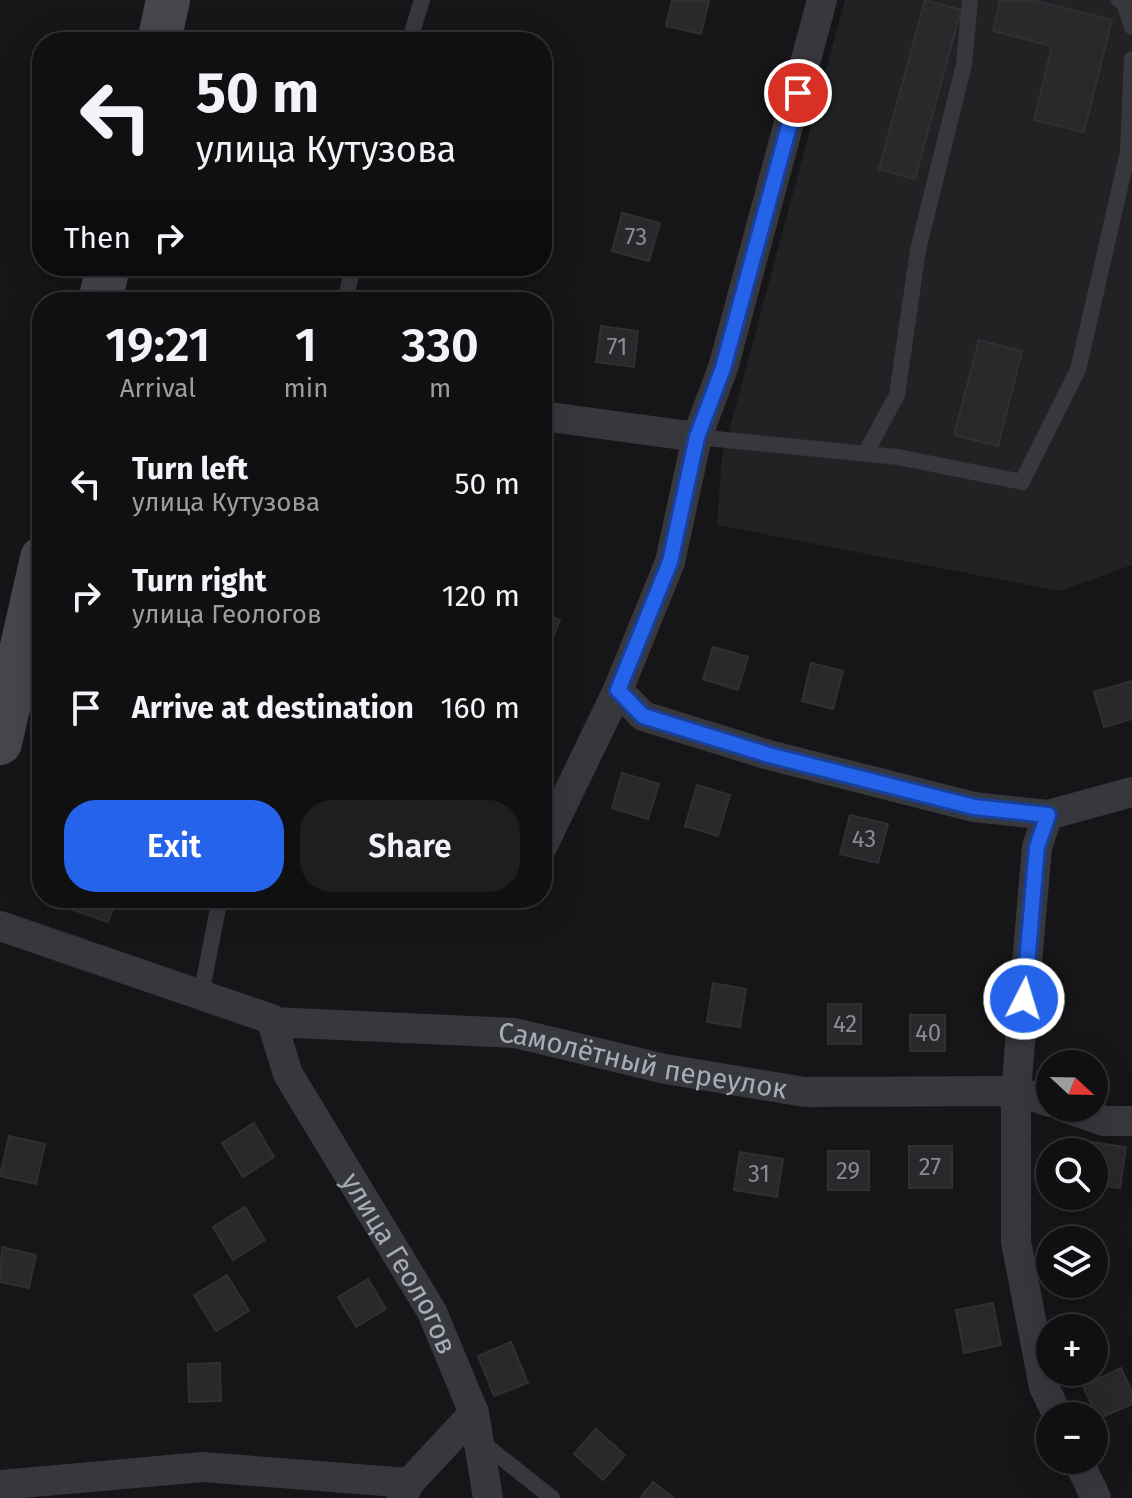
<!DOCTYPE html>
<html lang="en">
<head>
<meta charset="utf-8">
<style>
	body { margin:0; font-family:"Fira Sans",sans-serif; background:#1e1e20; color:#f1f3f6; height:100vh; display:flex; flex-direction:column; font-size:30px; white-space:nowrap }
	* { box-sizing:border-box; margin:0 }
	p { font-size:26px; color:#9c9d9f }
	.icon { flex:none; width:44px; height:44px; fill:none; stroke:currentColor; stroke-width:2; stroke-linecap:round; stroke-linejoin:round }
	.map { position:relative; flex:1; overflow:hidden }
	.sheet { position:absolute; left:32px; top:292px; width:520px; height:616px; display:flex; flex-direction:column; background:#101012; border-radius:32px; box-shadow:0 8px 32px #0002,0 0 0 2px #303032 }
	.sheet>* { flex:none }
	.guide { position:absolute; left:32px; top:32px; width:520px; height:244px; border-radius:32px; box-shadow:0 8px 32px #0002,0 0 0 2px #303032; background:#101012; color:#f1f3f6; overflow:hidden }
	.needle { width:52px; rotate:112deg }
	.controls { position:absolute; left:1036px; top:1050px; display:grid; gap:16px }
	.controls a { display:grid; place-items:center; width:72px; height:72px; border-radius:50%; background:#101012; box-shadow:0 8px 32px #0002,0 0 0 2px #303032; font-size:40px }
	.pin { position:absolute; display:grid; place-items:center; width:68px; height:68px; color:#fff; margin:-34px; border:4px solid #fff; border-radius:50%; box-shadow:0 2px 8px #0007 }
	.me { position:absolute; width:88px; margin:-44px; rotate:5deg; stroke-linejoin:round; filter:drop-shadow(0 0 6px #0008) }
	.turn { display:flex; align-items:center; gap:28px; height:168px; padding:0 32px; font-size:36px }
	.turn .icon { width:104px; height:104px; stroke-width:2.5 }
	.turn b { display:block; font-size:56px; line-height:68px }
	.then { display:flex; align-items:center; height:76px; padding:0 32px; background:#0003; gap:16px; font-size:30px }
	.eta { display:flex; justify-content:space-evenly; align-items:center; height:136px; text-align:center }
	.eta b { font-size:48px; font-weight:600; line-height:56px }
	.cta { display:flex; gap:16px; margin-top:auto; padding:16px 32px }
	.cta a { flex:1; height:92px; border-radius:32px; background:#2563eb; color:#fff; font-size:32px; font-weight:600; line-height:92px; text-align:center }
	.cta a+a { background:#1e1e20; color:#f1f3f6 }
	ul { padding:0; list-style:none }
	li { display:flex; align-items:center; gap:24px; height:112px; padding:0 32px }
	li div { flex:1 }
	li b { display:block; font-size:30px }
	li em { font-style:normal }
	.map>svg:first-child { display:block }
	.built { fill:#222225 }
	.building { fill:#29292c; stroke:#303034; stroke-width:2 }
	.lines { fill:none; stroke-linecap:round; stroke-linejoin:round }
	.lane { stroke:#37383d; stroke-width:16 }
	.street { stroke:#37383d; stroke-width:30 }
	.secondary { stroke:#45474d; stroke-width:44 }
	.route-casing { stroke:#184099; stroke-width:20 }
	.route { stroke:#2563eb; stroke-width:14 }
	.labels { text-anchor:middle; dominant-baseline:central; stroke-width:8; stroke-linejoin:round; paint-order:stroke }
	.number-label { font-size:24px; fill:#888a94 }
	.street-label { font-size:28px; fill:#a8acb7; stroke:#111113 }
</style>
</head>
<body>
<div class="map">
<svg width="1132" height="1498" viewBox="0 0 1132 1498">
	<rect width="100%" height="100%" fill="#161618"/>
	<path class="built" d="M845 0H1132V565L1060 591 717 525 722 457Z"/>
	<path class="building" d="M672 0 709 1 701 34 666 26Z
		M925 0 961 10 915 179 879 169Z
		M1000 0H1032L1112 20 1084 132 1034 120 1052 46 993 31Z
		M622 213 660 223 649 261 612 251Z
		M601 326 638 331 634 367 596 362Z
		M979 340 1022 351 998 446 954 435Z
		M542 612 560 620 545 656 542 655Z
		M713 647 748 657 738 690 703 679Z
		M811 663 843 671 833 709 802 701Z
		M1132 681V719L1104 727 1094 692Z
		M622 773 659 784 648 819 612 808Z
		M697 785 730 795 718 836 685 826Z
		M850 815 888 824 878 863 840 854Z
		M74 898H117L108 922 70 909Z
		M713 983 746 989 740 1027 707 1022Z
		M828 1004H861V1044H828Z
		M910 1015H945V1051H910Z
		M254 1123 274 1157 243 1177 222 1143Z
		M9 1136 45 1144 36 1184 0 1176Z
		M1084 1141 1126 1147 1120 1188 1094 1185V1152H1083Z
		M909 1146H952V1188H909Z
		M828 1151H869V1190H828Z
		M740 1152 783 1159 777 1197 734 1190Z
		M245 1207 265 1240 233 1260 213 1227Z
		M2 1247 36 1255 29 1288 0 1282Z
		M227 1275 249 1311 216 1331 194 1295Z
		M368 1279 386 1309 356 1327 338 1297Z
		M993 1303 1001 1345 964 1353 956 1310Z
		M511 1342 528 1383 494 1396 478 1356Z
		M220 1363 221 1401 189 1402 188 1364Z
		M1121 1368 1132 1392V1404L1098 1419 1083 1386Z
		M596 1429 625 1455 603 1480 574 1454Z
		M653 1482 674 1498H640Z"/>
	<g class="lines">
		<path class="lane" d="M1119 0 1124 3 1132 27
			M409 42 422 0
			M345 302 353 266
			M697 437 898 457 1022 482 1078 370 1128 152 1132 59
			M865 454 897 395 918 250 964 64 970 0
			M201 995 220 898
			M479 1440 552 1498"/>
		<g class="street">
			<path d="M542 416 697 437"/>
			<path d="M618 690 643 716 769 755 974 807 1048 815 1132 792"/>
			<path d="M1048 815 1037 847 1016 1091V1242L1044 1387 1058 1416"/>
			<path d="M542 847 618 690 670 562 697 437 723 368 822 0"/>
			<path id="s1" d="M0 926 271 1019 288 1074 432 1312 474 1413 488 1498"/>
			<path id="s2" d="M272 1022 515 1033 665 1069 805 1092 1016 1091 1050 1102"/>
			<path d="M1067 1108 1104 1121H1132"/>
			<path d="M1078 1460 1096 1498"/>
			<path d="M0 1485 203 1467 409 1483"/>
			<path d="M402 1498 409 1483 474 1413"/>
		</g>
		<path class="secondary" d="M159 42 168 0
			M100 302 108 266
			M0 743 42 558"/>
	</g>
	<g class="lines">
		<g class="route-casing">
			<path id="route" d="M798 93 723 368 697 437 670 562 618 690 643 716 769 755 974 807 1048 815 1037 847 1024 999"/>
		</g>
		<use href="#route" class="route"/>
	</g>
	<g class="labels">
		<g class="number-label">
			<text x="636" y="237">73</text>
			<text x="617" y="347">71</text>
			<text x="864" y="839">43</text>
			<text x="845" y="1024">42</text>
			<text x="928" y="1033">40</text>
			<text x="930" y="1167">27</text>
			<text x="848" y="1171">29</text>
			<text x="759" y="1174">31</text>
		</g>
		<g class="street-label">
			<text stroke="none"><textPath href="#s2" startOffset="374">Самолётный переулок</textPath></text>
			<text stroke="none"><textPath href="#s1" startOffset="564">улица Геологов</textPath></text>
		</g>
	</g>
</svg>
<div class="controls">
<a><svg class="needle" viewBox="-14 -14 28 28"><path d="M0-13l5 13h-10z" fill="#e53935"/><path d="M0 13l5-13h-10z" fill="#9c9d9f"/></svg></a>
<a><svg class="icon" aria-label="search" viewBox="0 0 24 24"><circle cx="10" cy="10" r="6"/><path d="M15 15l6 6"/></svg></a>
<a><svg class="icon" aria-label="layers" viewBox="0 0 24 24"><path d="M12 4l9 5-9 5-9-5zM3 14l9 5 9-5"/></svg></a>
<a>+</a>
<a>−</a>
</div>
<div class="pin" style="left:798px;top:93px;background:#d93025"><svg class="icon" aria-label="arrive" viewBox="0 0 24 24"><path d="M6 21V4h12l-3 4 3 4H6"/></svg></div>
<svg class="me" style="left:1024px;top:999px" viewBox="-20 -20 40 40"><circle r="17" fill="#2563eb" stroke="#fff" stroke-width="3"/><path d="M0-11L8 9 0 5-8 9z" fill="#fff"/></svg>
<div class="guide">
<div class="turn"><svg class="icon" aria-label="left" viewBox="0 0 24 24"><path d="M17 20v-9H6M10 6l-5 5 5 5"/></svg><div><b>50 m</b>улица Кутузова</div></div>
<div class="then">Then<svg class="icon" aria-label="right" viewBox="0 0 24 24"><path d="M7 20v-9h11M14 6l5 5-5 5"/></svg></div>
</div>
<section class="sheet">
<div class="eta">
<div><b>19:21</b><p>Arrival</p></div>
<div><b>1</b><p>min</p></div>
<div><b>330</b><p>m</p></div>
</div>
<ul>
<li><svg class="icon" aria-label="left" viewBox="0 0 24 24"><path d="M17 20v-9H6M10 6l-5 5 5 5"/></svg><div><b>Turn left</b><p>улица Кутузова</p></div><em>50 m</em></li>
<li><svg class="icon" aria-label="right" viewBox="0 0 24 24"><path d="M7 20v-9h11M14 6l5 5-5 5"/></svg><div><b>Turn right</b><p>улица Геологов</p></div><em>120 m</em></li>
<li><svg class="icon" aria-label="arrive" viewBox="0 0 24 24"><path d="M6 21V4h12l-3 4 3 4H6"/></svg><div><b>Arrive at destination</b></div><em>160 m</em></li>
</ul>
<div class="cta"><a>Exit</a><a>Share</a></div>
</section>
</div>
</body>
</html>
